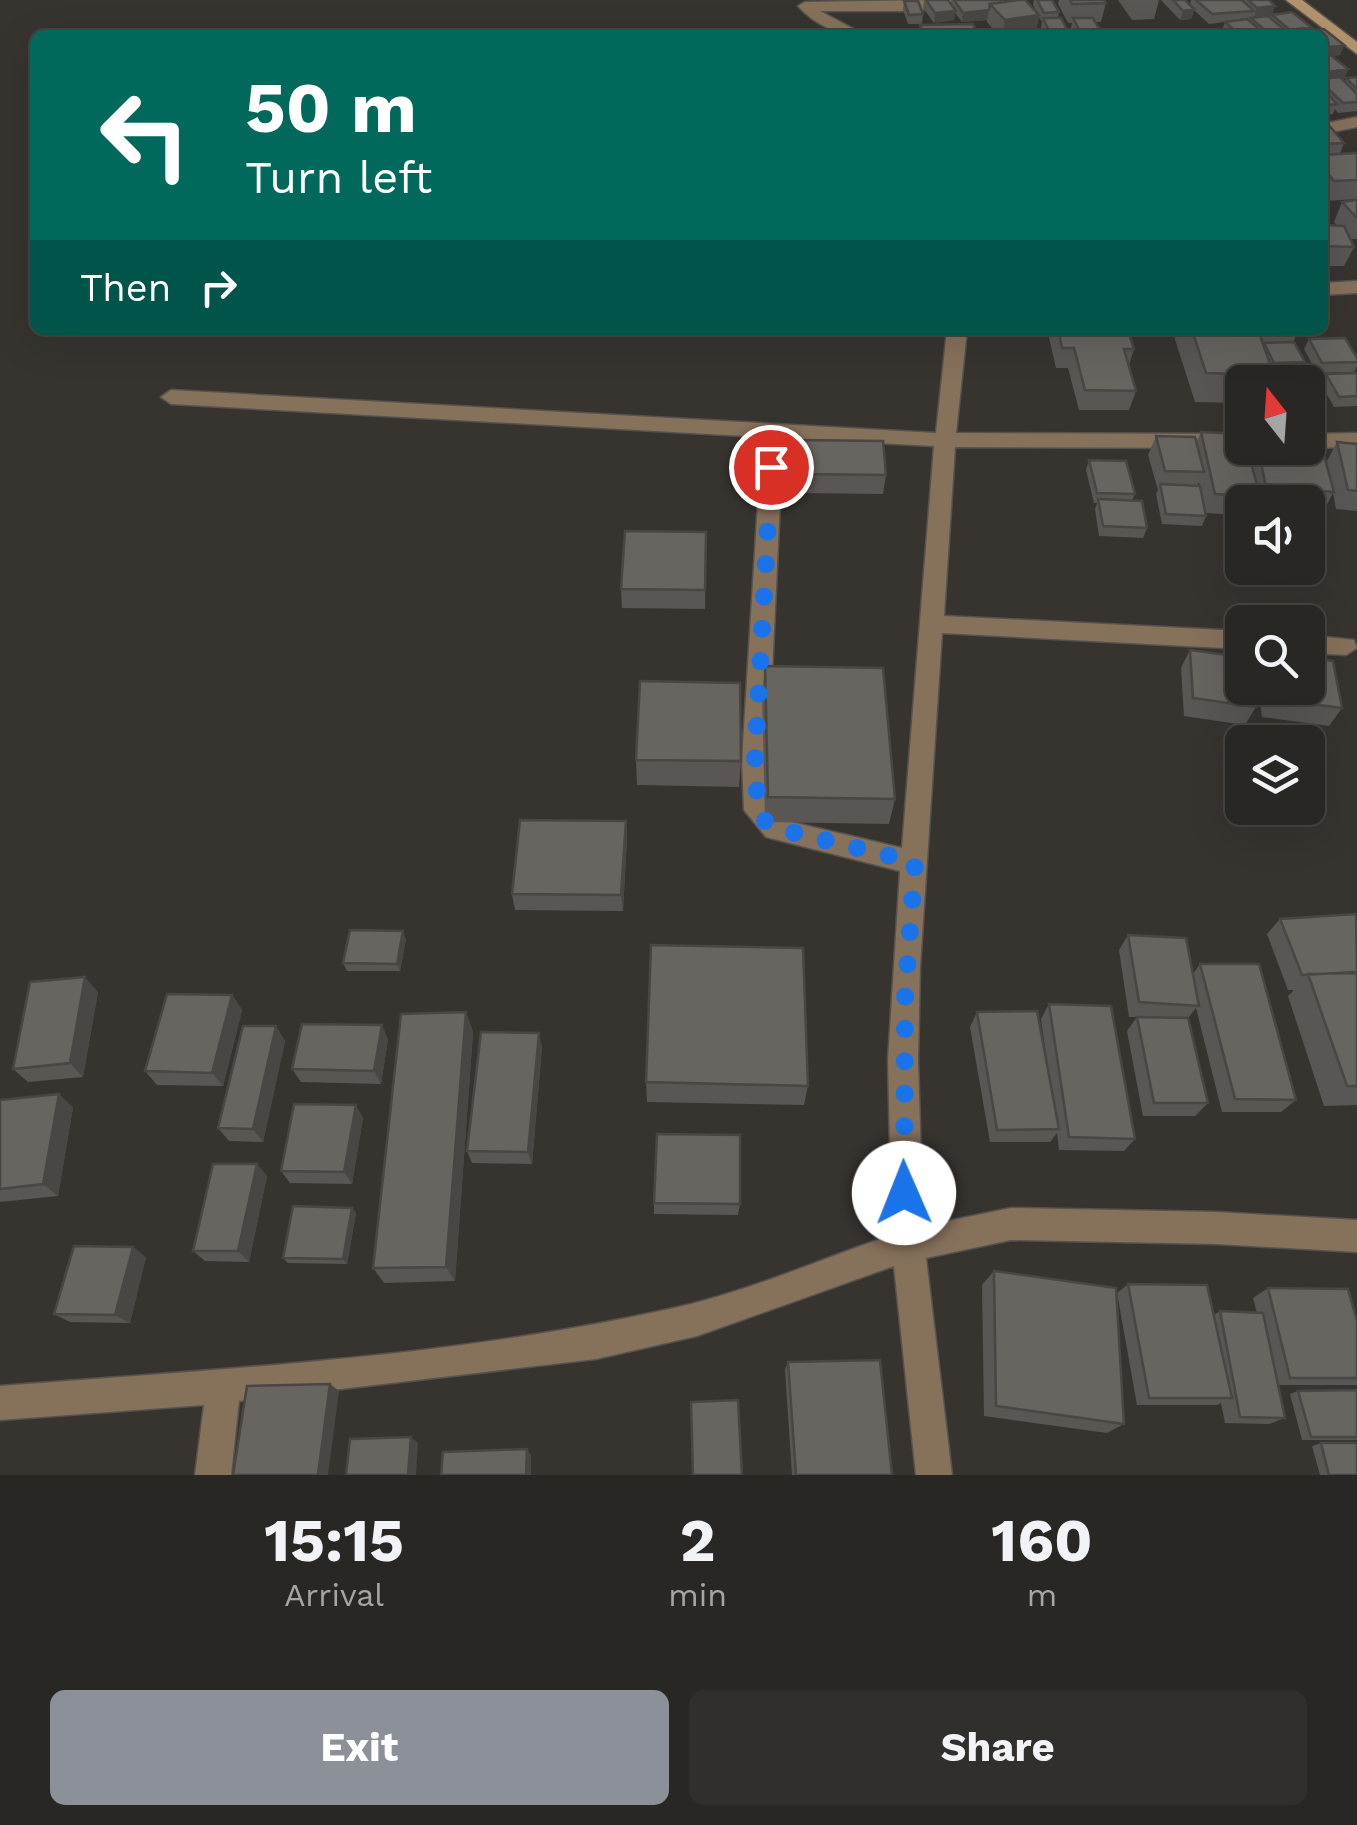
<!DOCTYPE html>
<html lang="en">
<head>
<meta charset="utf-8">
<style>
	body { margin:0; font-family:"Work Sans",sans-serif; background:#312f2c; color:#f1f3f6; height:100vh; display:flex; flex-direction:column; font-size:38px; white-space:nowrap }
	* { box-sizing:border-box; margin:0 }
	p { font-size:32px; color:#a5a5a6 }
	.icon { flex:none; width:55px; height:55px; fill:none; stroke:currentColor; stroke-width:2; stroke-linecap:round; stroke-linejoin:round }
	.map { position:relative; height:1475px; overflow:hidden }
	.drawer { display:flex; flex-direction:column; background:#292724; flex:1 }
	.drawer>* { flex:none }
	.top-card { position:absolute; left:30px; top:30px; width:1298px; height:305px; border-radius:15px; box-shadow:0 10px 40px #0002,0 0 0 2px #454441; background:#00695c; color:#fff; overflow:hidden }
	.needle { width:65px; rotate:343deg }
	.tools { position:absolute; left:1225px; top:365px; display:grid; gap:20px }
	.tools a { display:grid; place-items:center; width:100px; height:100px; border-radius:15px; background:#292724; box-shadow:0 10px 40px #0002,0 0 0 2px #454441; font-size:50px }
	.pin { position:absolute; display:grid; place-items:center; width:85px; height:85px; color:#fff; margin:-42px; border:5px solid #fff; border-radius:50%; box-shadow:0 2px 10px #0007 }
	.me { position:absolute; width:110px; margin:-55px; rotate:359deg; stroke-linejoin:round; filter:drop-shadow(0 0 8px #0008) }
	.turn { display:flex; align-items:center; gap:35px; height:210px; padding:0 50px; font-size:45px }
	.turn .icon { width:130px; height:130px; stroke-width:2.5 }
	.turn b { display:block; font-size:70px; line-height:85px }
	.then { display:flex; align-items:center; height:95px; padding:0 50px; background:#0003; gap:20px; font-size:38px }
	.eta { display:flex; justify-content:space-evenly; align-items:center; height:170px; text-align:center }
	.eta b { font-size:60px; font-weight:700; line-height:70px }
	.cta { display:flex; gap:20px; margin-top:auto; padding:20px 50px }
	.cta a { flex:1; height:115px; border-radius:15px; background:#8c9099; color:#fff; font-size:40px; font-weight:700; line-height:115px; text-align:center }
	.cta a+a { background:#312f2c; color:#f1f3f6 }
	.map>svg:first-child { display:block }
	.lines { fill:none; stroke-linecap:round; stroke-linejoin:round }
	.minor-casing { stroke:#55524f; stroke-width:3 }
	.secondary-casing { stroke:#55524f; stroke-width:3 }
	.minor { fill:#86715b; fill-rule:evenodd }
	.secondary { fill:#b3936e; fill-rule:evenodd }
	.wall { fill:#595653 }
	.shaded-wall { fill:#494643 }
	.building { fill:#686460; stroke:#494643; stroke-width:2.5 }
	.route { stroke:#1a73e8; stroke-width:18; stroke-dasharray:0 32.4 }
</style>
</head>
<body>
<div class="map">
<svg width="1357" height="1475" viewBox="0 0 1357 1475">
	<rect width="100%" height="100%" fill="#373430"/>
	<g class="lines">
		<g class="minor-casing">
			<path id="minor" d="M937 0H1002L995 4 901 11H820L865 35C838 35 816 26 798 6L805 2Z
				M1357 117V127L1322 134V124Z
				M1357 281V293L1322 295V283Z
				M947 330H967L956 433 1242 434 1244 448 955 447 944 616 1242 631V649L942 633 920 967 918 1060 923 1226 1011 1208 1217 1212 1357 1220V1252L1217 1244 1011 1240 926 1258 952 1475H916L894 1266 697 1336 596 1359 239 1401 231 1475H195L204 1405 0 1420V1386C230 1368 466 1357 691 1304 759 1287 826 1257 892 1235L888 1060 900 871 766 837 744 810 742 760 762 437 171 404 161 397 171 390 936 433ZM783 438 934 446 902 848 783 820 770 806 768 760Z
				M1357 433V447L1308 448H1306L1308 434Z
				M1308 635 1354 640 1357 648 1346 655 1308 653Z"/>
		</g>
		<g class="secondary-casing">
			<path id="secondary" d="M1286 0H1302L1357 42V54Z"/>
		</g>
		<use href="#minor" class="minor"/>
		<use href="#secondary" class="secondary"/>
	</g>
	<path class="wall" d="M924 0H948L951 4V0H1003L1004 2 1037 12 1033 5 1034 0H1052L1059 12 1058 18 1070 35H1044L1041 28 1042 22 1039 17 1035 34 1028 35H998L987 22V20L962 22 955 13 954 20 934 23 923 8Z
		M1059 0H1104L1106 3 1101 22H1096L1103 35H1074L1071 28 1072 23H1068L1058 4Z
		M1118 0H1159L1154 19 1132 20Z
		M1161 0H1185L1190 5 1191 0H1269L1275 6 1272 14 1292 12 1311 27 1309 31 1324 29 1344 45 1340 55 1332 56 1348 69 1344 79H1342L1345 82 1346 78 1357 77V111L1338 113 1335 109 1333 114 1322 115V35H1226L1222 31 1225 22 1209 24 1194 10 1191 19 1180 20Z
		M904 1 923 14 922 24H908L903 10Z
		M1322 117 1344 143 1340 154 1357 153V199L1325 201 1322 197Z
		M1357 200V239H1350L1354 247 1344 266H1322V225L1337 226 1334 222 1342 202Z
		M1051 330H1128L1134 349 1129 365 1136 391 1129 410H1079L1068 368H1056L1049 338Z
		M1172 330H1294L1297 334 1293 342 1305 362 1300 372 1273 373 1274 375 1270 382H1242V403L1195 402Z
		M1309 339 1357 358V366L1354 372 1317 373 1304 349Z
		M1305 372 1319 398 1314 408H1308V382H1274L1278 373Z
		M1357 373V406L1334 407 1321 384 1326 374Z
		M1201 432 1250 458 1255 448H1258L1330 479 1327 461 1337 442 1357 444V511L1336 509 1333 493 1323 512 1308 510V502H1242V515L1206 513 1199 482 1197 486 1206 516 1202 526 1162 524 1156 494 1158 490 1148 455 1156 436 1196 443Z
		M799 440 886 475 883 494 799 493 797 460Z
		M1089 460 1135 494 1132 501 1147 528 1143 538 1099 536 1095 509 1097 503H1094L1086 470Z
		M706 532 705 609 622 608 621 589Z
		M1190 650 1256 707 1245 725 1184 716 1181 668Z
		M765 666 895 799 889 824 765 822 762 693Z
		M1258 688H1308L1342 708 1329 726 1262 717Z
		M636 760 741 761 739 787 637 785Z
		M626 821 627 838 623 911 515 910 512 894Z
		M1357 917V1105L1324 1106 1288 996 1294 990H1288L1267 934 1280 919Z
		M1128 935 1193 974 1200 964 1296 1100 1281 1112H1222L1196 1008 1188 1018 1208 1103 1195 1116H1143L1127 1031 1137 1017H1129L1119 950Z
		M406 939 400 971H347L343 963Z
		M98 992 83 1077 28 1082 13 1069Z
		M232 995 242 1010 223 1086 157 1085 145 1071Z
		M1049 1004 1135 1139 1124 1151 1059 1150 1057 1133 1050 1142H990L970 1027 977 1012 1049 1077 1041 1019Z
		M466 1012 473 1032 455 1281 384 1283 373 1268Z
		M276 1026 285 1041 263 1142 229 1141 218 1128Z
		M388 1039 381 1084 301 1082 292 1069Z
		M542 1047 532 1164 472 1163 467 1151Z
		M646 1082 808 1086 804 1105 647 1102Z
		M0 1100 73 1107 58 1196 0 1202Z
		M363 1118 352 1184 290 1183 281 1171Z
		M257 1164 267 1176 249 1262 205 1261 193 1251Z
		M654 1203 740 1204 738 1215 654 1214Z
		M352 1208 356 1213 347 1264 288 1263 283 1258Z
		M146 1257 130 1323 70 1322 54 1314Z
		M994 1271 1124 1424 1107 1433 984 1416 982 1285Z
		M1128 1284 1214 1315 1220 1311 1257 1313 1253 1298 1268 1288 1357 1321V1385H1278L1285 1418 1269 1424 1225 1423 1221 1403 1217 1405H1137L1117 1293Z
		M788 1362 892 1475H792L785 1370Z
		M1357 1390V1440H1302L1290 1394 1298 1391Z
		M1321 1443 1357 1475H1320L1312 1446Z"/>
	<path class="shaded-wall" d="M1275 6 1272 15 1254 18 1257 8Z
		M1194 9 1191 19 1180 20 1183 11Z
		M989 10 987 20 962 22 963 13Z
		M956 11 954 20 934 23 935 13Z
		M1039 15 1035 34 1002 35 1005 20Z
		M1311 27 1308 35H1288L1290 30Z
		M1344 45 1340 55 1325 57 1329 47Z
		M1348 69 1344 79 1324 82 1328 72Z
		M626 821 627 838 623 911 621 895Z
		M403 931 406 939 400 971 397 964Z
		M85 977 98 992 83 1077 70 1063Z
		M232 995 242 1010 223 1086 212 1073Z
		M466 1012 473 1032 455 1281 446 1267Z
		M382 1025 388 1039 381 1084 374 1071Z
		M276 1026 285 1041 263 1142 253 1129Z
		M539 1033 542 1047 532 1164 528 1152Z
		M59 1094 73 1107 58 1196 43 1184Z
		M356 1105 363 1118 352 1184 344 1172Z
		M257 1164 267 1176 249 1262 238 1251Z
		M352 1208 356 1213 347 1264 343 1259Z
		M133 1247 146 1257 130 1323 115 1315Z
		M330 1384 339 1391 328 1475H318Z
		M411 1437 418 1443 416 1475H408Z
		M527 1449 531 1455V1475H526Z"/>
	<path class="building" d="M926 0H948L956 11 935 13Z
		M954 0H1003L1004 2 990 4 989 10 963 13Z
		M1018 0H1025L1039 15 1005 20 990 4Z
		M1037 0H1052L1059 12 1044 13Z
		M1070 0H1104L1106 3 1072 4Z
		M1173 0H1185L1194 9 1183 11Z
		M1196 0H1242L1254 11 1212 14Z
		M1248 0H1269L1275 6 1257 8Z
		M904 1H918L923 14 909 15Z
		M1292 12 1311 27 1290 30 1272 15Z
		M1268 16 1286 31 1269 34 1251 18Z
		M1043 18H1061L1070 35H1051Z
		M1073 18H1093L1103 35H1082Z
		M1247 19 1265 34 1240 35 1225 22Z
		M973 24 978 35H924L920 25Z
		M1324 29 1344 45 1329 47 1322 42V35H1314L1309 31Z
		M1306 32 1310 35 1289 34Z
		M1327 52 1348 69 1328 72 1322 67V53Z
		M1340 77 1357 94V102L1343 103 1322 83V79Z
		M1357 77V89L1346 78Z
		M1322 88 1337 104 1322 106Z
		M1322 117 1344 143 1322 144Z
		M1357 153V180L1334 181 1322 166V155Z
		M1357 200V218L1342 202Z
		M1322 225 1344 226 1354 247 1322 246Z
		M1058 330H1128L1134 349H1124L1136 391 1085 390 1074 348H1062Z
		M1192 330H1258L1274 375 1206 373Z
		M1258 330H1294L1297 334 1260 335Z
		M1345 338 1357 358V362L1322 363 1309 339Z
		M1294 342 1305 362 1274 363 1264 343Z
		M1305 372 1319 398H1308V382H1283L1278 373Z
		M1357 373V396L1339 397 1326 374Z
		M1201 432 1242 434V448H1247L1260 496 1215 494Z
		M1156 436 1195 437 1204 472 1165 471Z
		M799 440 883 441 886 475 801 474Z
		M1337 442 1357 444V491L1348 490Z
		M1308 447 1322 448 1334 492 1266 487 1258 448Z
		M1089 460 1126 461 1135 494 1097 493Z
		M1160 484 1200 486 1206 516 1166 514Z
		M1098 499 1142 501 1147 528 1103 526Z
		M625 531 706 532 705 590 621 589Z
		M1190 650 1242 657V688H1254L1256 707 1193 698Z
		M1308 658 1333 661 1342 708 1273 699 1271 688H1308Z
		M765 666 883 668 895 799 768 797Z
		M640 681 740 683 741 761 636 760Z
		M520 820 626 821 621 895 512 894Z
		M1356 914 1357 972 1302 975 1280 919Z
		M350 930 403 931 397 964 343 963Z
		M1128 935 1186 938 1199 1006 1139 1002Z
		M651 945 803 948 808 1086 646 1082Z
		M1200 964H1259L1296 1100 1235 1099Z
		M1357 973V1086H1347L1308 974Z
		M85 977 70 1063 13 1069 30 982Z
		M167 994 232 995 212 1073 145 1071Z
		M1049 1004 1111 1006 1135 1139 1069 1137Z
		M1037 1011 1059 1129 997 1130 977 1012Z
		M466 1012 446 1267 373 1268 401 1014Z
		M1137 1017 1188 1018 1208 1103H1154Z
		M302 1024 382 1025 374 1071 292 1069Z
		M243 1026H276L253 1129 218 1128Z
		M481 1032 539 1033 528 1152 467 1151Z
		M59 1094 43 1184 0 1189V1100Z
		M294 1104 356 1105 344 1172 281 1171Z
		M657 1134 740 1135V1204L654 1203Z
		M213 1164H257L238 1251H193Z
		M293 1206 352 1208 343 1259 283 1258Z
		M74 1246 133 1247 115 1315 54 1314Z
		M994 1271 1116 1288 1124 1424 996 1406Z
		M1128 1284 1207 1285 1232 1398H1149Z
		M1268 1288 1348 1289 1357 1321V1378H1290Z
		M1220 1311 1263 1313 1285 1418 1240 1417Z
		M880 1360 892 1475H796L788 1362Z
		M330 1384 318 1475H233L247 1386Z
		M1357 1390V1437H1311L1298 1391Z
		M738 1400 742 1475H693L691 1402Z
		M411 1437 408 1475H346L350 1439Z
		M1321 1443H1357V1475H1329Z
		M527 1449 526 1475H441L443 1452Z"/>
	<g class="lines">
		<path class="route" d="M771 467 755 760 758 810 767 824 775 828 915 862 905 998 904 1193"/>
	</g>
</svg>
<div class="tools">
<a><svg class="needle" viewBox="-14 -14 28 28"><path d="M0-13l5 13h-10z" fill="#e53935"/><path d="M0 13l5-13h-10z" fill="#a5a5a6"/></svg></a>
<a><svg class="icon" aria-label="sound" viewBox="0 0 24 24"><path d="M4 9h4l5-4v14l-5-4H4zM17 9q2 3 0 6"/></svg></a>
<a><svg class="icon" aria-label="search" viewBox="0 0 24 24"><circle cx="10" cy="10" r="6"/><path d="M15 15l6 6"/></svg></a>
<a><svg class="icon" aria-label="layers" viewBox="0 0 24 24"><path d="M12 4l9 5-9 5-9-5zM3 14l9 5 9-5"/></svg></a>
</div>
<div class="pin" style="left:771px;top:467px;background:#d93025"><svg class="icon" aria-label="arrive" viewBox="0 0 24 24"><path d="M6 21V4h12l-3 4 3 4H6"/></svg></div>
<svg class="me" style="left:904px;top:1193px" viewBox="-20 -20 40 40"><circle r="19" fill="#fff"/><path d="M0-13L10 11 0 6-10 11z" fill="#1a73e8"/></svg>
<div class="top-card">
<div class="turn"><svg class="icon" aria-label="left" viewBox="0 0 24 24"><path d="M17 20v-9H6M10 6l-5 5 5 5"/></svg><div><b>50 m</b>Turn left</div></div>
<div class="then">Then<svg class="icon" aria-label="right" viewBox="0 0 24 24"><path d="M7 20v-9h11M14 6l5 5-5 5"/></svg></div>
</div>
</div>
<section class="drawer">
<div class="eta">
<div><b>15:15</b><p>Arrival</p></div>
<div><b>2</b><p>min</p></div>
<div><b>160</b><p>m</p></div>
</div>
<div class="cta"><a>Exit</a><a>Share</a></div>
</section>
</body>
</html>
